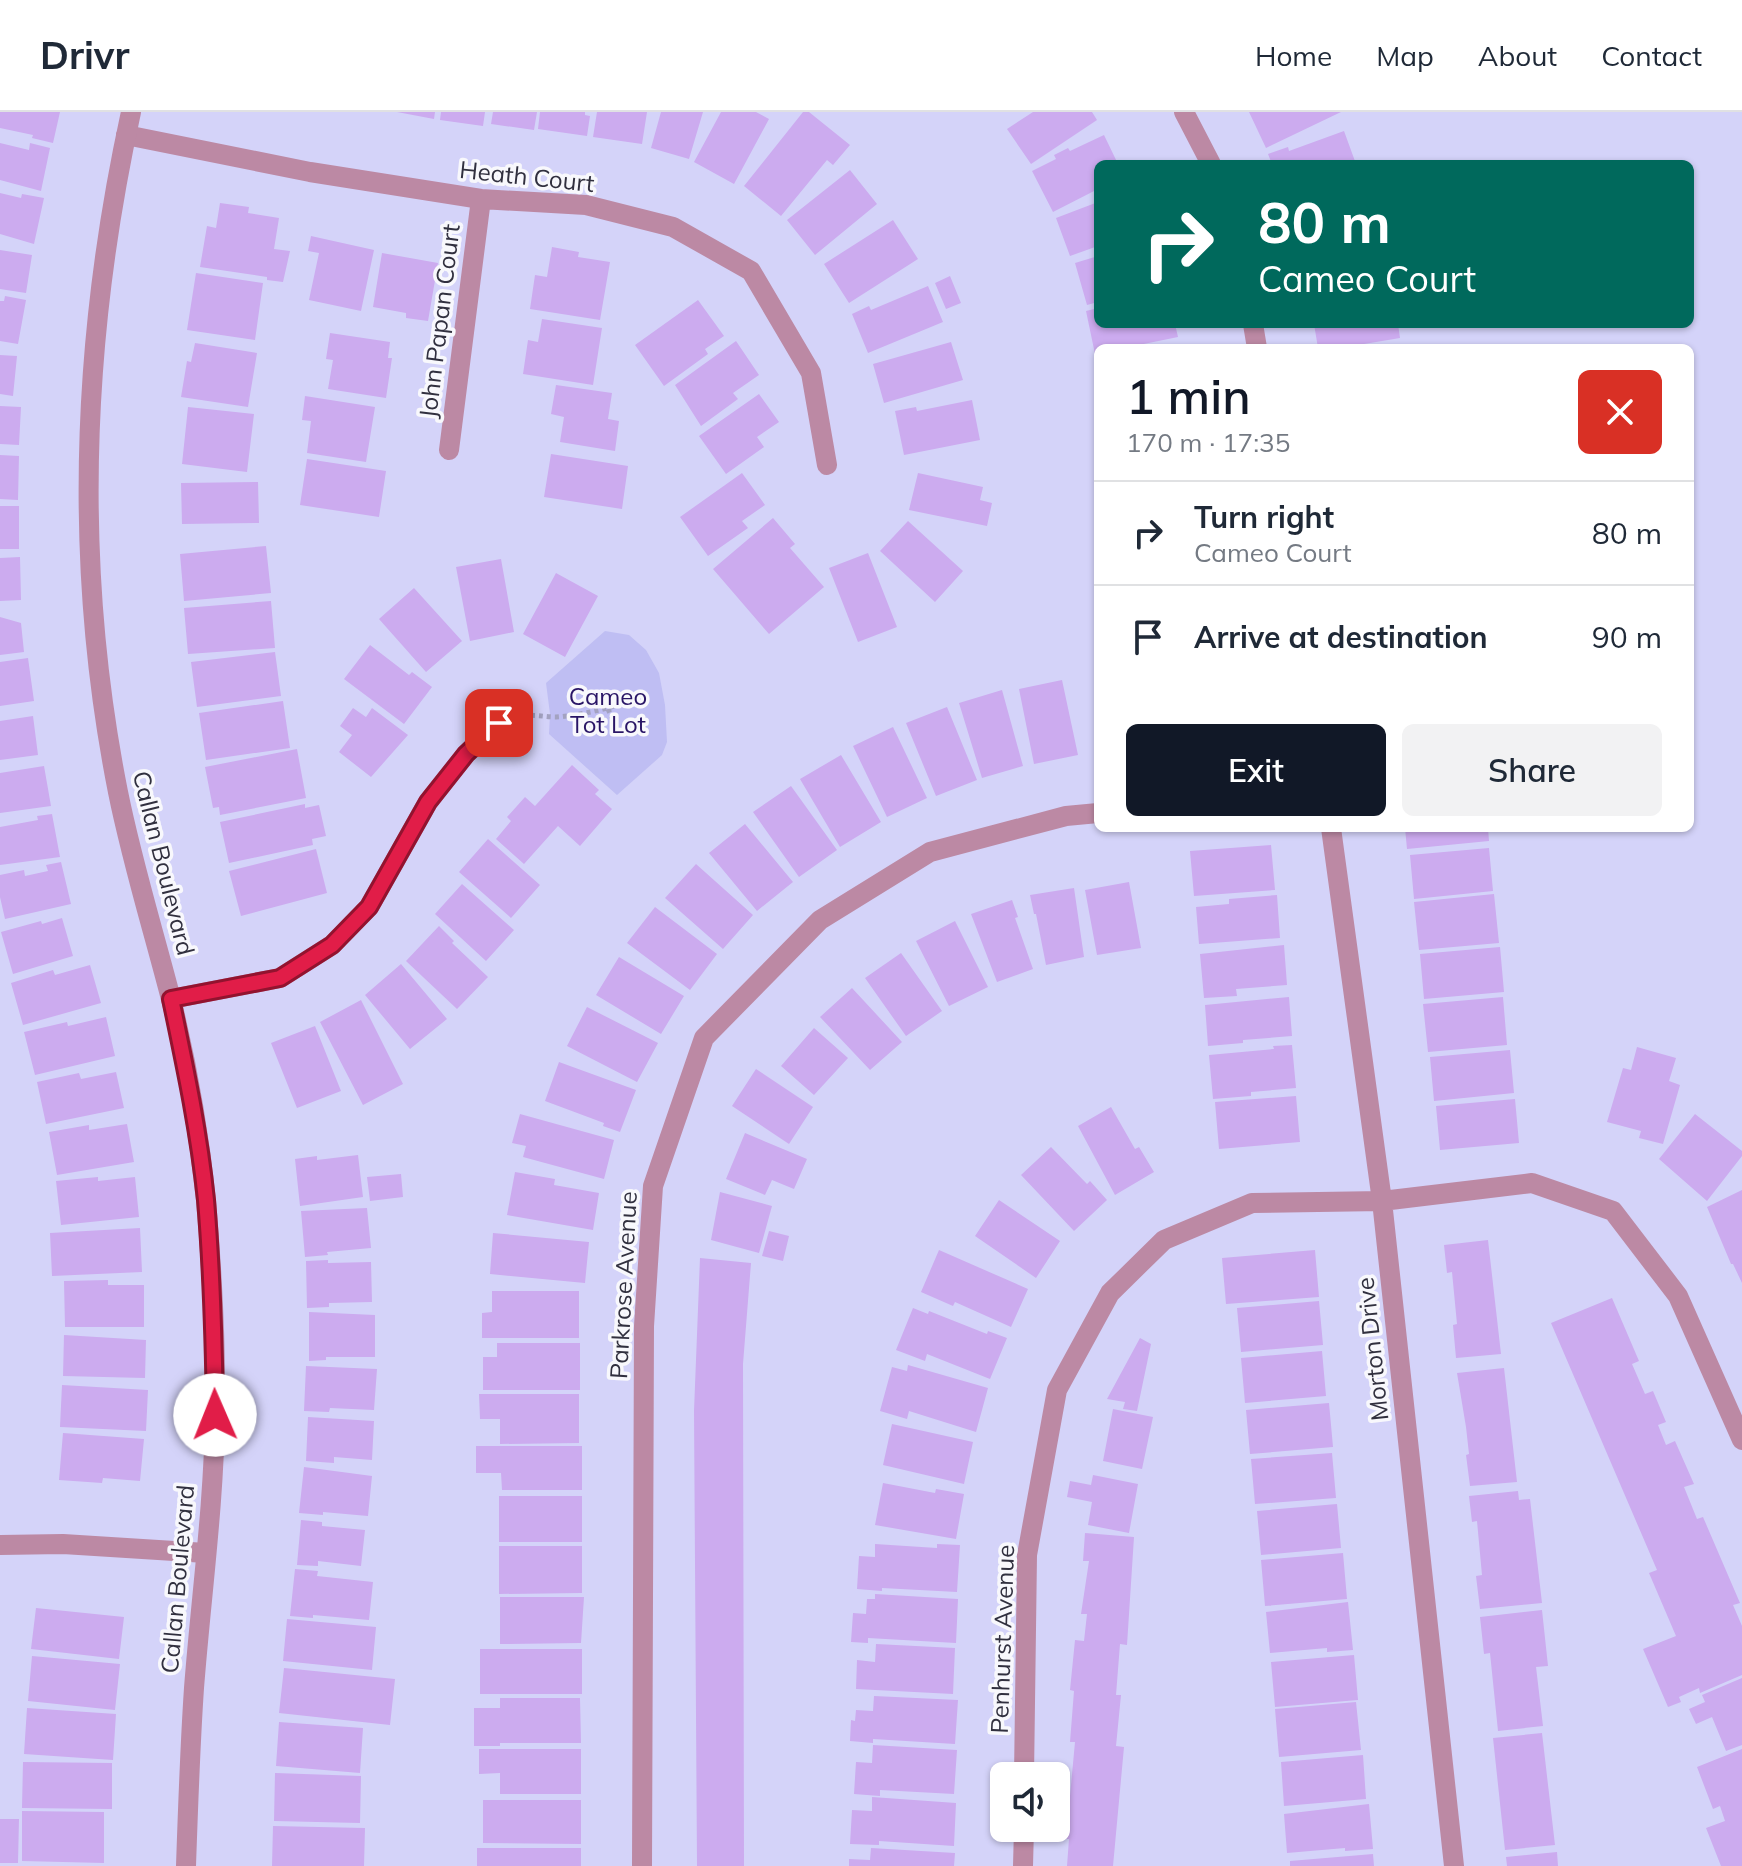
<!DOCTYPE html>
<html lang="en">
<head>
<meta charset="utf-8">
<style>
	body { margin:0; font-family:Mulish,sans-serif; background:#f2f2f3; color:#1f2937; height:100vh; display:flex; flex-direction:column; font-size:30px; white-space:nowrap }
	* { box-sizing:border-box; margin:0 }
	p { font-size:26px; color:#747a83 }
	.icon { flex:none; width:44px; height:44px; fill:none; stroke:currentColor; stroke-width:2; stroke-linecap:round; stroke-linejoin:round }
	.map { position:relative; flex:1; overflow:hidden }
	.details { position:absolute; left:1094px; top:232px; width:600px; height:488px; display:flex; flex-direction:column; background:#fff; border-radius:12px; box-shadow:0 2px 6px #0004 }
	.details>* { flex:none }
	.hud { position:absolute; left:1094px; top:48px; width:600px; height:168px; border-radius:12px; box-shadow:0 2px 6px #0004; background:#00695c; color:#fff; overflow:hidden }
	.controls { position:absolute; left:990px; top:1650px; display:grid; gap:16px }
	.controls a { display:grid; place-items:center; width:80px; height:80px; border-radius:12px; background:#fff; box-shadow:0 2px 6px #0004; font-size:40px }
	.pin { position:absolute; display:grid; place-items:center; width:68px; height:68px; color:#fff; margin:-34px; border-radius:16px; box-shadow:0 4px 12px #0006 }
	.me { position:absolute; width:88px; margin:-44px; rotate:359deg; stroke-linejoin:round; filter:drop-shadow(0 0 6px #0008) }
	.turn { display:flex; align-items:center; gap:28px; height:168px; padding:0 32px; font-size:36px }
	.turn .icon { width:104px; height:104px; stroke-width:2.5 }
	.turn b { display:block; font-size:56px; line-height:68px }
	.round { display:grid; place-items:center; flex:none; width:84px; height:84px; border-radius:12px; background:#f2f2f3 }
	.head { display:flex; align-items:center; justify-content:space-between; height:136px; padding:0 32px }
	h1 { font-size:48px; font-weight:600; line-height:60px; color:#111827 }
	.button { display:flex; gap:16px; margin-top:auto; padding:16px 32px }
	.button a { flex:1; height:92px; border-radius:12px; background:#111827; color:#fff; font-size:32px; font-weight:600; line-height:92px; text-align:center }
	.button a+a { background:#f2f2f3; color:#1f2937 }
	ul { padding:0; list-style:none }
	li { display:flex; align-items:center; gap:24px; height:104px; padding:0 32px; border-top:2px solid #e0e1e3 }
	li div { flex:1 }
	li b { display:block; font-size:30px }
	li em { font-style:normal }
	header { display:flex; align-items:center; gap:48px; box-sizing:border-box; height:112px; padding:0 40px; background:#fff; border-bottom:2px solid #e0e1e3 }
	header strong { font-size:38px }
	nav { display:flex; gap:44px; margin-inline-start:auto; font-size:28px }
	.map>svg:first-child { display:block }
	.green { fill:#bfbef3 }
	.building { fill:#ccabef }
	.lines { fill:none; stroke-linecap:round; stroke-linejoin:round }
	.path { stroke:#a3a2c1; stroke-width:5; stroke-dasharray:4 4; stroke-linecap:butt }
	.minor { stroke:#bc89a4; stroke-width:20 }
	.tertiary { stroke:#bc89a4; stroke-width:20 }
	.route-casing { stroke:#92132f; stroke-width:20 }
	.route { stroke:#e11d48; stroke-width:14 }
	.labels { text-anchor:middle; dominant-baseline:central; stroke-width:7; stroke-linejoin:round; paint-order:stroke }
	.street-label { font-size:24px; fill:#31303f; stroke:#f8f8fc }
	.park-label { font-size:24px; fill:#291566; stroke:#f8f8fc }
</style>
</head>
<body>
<header>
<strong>Drivr</strong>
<nav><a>Home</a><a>Map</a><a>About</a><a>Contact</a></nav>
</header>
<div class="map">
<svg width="1742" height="1754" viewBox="0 0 1742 1754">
	<rect width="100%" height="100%" fill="#d4d3f9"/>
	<path class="green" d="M605 519 629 523 646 538 659 561 665 593 667 630 662 643 617 683 549 622 550 602 546 571Z"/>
	<path class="building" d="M0 0H60L53 31 32 26 33 23 0 16Z
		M397 0H435L434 7Z
		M441 0H485L483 14 440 8Z
		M493 0H537L534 18 491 12Z
		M540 0H585V3L590 4 587 24 538 17Z
		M597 0H647L642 32 593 25Z
		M661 0H703L689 47 651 36Z
		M721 0H756L769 7 734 72 694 50Z
		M803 0H809L850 33 833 53 827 48 781 104 744 74Z
		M1033 0H1092L1097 8 1031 52 1007 17Z
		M1249 0H1341L1266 36Z
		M1344 19 1356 52H1272L1268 42 1288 35 1289 39Z
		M1104 23 1118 52H1098V77L1053 100 1032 59 1056 47 1054 43 1068 36 1070 39Z
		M0 31 29 38 30 31 50 36 41 79 0 68Z
		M850 58 877 92 815 143 787 108Z
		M0 81 21 86 22 82 44 86 34 132 0 122Z
		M1098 90V134L1070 144 1056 106Z
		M220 91 249 95 248 101 279 106 274 137 290 139 283 170 267 168V165L200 155 207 114 216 116Z
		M893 108 918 147 849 191 824 152Z
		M311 124 374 138 361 199 309 188 319 141 308 139Z
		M552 135 579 140 578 145 610 150 600 208 530 197 535 163 547 165Z
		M0 138 32 143 26 181 0 177Z
		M382 141 438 151 428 209 406 206V201L373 195Z
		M1098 144V190L1087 193 1075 151Z
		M196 161 263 171 255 228 187 218Z
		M950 164 961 191 946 197 935 171Z
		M928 174 943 210 868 241 852 202 869 194 871 198Z
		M5 184 26 188 18 232 0 229V189H4Z
		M698 188 724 224 705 237 708 242 664 274 635 233Z
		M1098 196V212H1175L1178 225 1124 236H1098V241L1095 242 1086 199Z
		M542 207 602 216 593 273 523 262 528 228 538 230Z
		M1314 212H1398L1400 226 1340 236H1318Z
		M330 221 390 230 388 246H392L386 286 328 277 333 248 326 247Z
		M736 229 759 263 733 281 738 287 701 314 675 273Z
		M951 230 963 268 884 291 873 252Z
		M195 231 257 241 248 295 181 285 187 249 191 250Z
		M0 243 17 244 13 284 0 282Z
		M556 273 612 281 608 307 619 309 615 339 560 330 564 305 551 302Z
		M759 282 779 310 757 325 764 335 726 362 699 324Z
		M305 284 375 295 366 350 307 341 311 309 302 308Z
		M972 288 980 328 904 343 895 299 916 295 917 299Z
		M0 294 21 295 19 333 0 332Z
		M188 295 254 302 247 360 182 352Z
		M551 342 628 354 622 397 544 385Z
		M0 343 19 344 18 388 0 387Z
		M307 347 386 359 379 405 300 393Z
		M742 361 765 393 742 409 748 416 708 444 680 405Z
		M918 361 983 375 980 388 992 391 987 414 909 398Z
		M258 370 259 411 182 412 181 371Z
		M0 394H19V437H0Z
		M773 406 795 432 790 436 824 475 769 522 713 457Z
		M908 409 963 459 935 490 880 439Z
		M266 434 271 481 184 489 180 442Z
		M868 441 897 515 858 530 829 456Z
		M20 445 21 488 0 489V446Z
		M501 447 514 520 470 529 456 455Z
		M556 461 598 484 565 545 523 522Z
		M414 476 462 529 426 560 379 507Z
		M271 489 275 536 188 542 184 496Z
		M0 505 21 511 24 540 0 543Z
		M370 533 409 563 412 560 432 575 404 612 344 567Z
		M275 540 281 584 197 595 191 550Z
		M28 546 34 589 0 594V550Z
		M1062 568 1078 643 1034 652 1019 577Z
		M1002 578 1023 654 982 666 959 591Z
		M283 589 290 636 206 648 199 601Z
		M947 595 977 668 936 684 906 611Z
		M353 596 366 605 372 596 408 623 371 665 339 640 352 623 340 614Z
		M33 604 38 643 0 648V609Z
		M893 615 927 686 887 705 853 634Z
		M297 637 306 686 220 703 219 695 213 696 205 655Z
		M841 643 881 710 840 735 800 667Z
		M572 653 599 678 595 682 612 697 580 734 558 714 524 752 496 727 511 709 507 705 525 685 535 694Z
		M44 654 51 694 0 701V661Z
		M791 674 837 738 799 765 753 700Z
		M305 692V696L319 693 326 724 312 727 313 733 229 751 220 710Z
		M52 702 60 745 0 753V715L38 708 37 704Z
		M745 712 793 770 757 799 709 741Z
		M1405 716H1488L1489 729 1407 737Z
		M488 727 540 773 511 806 459 760Z
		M1271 733 1275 778 1194 784 1190 739Z
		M1489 736 1493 779 1414 787 1410 743Z
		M316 737 327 781 241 804 229 759Z
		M61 750 71 792 5 807 0 785V763L24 758 25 764 48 759 46 753Z
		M696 752 753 803 723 837 665 786Z
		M1129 770 1141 836 1097 843 1085 778Z
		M462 772 514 818 486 849 435 802Z
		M1074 776 1084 845 1046 853 1036 802H1034L1030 783Z
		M1494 782 1499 831 1419 838 1414 790Z
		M1277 783 1280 826 1199 832 1196 795 1229 792V787Z
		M1012 788 1018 805 1015 806 1033 857 997 870 971 802Z
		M655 795 717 842 690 878 627 831Z
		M62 806 73 844 13 862 1 820 41 809 42 812Z
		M955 809 988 875 949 894 916 829Z
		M439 814 454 829 452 831 488 865 457 897 406 849Z
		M1284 833 1287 873 1236 877 1237 884 1204 886 1200 842Z
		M1500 835 1504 880 1424 887 1420 842Z
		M901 841 942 899 906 924 865 866Z
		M619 845 684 884 661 922 596 883Z
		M401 852 447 907 410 937 365 883Z
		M90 853 101 891 23 913 11 871 53 858 55 863Z
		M852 876 902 930 870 958 820 905Z
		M1289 885 1292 924 1243 928V931L1208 934 1205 893Z
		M1503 885 1507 933 1428 940 1423 892Z
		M361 888 403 972 363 993 320 910Z
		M587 895 658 931 637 970 567 934Z
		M106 905 115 944 35 963 24 920 67 910 68 914Z
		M315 914 341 979 297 996 271 931Z
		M814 916 848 946 814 983 781 954Z
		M1292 933 1296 976 1251 980V984L1213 987 1209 943 1274 937 1273 934Z
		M1637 935 1676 946 1669 969 1680 973 1663 1032 1639 1026 1641 1019 1607 1010 1623 956 1631 958Z
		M1510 938 1514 981 1434 989 1430 945Z
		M559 950 636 978 620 1020 603 1014 604 1011 545 989Z
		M756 957 813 995 789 1032 732 994Z
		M116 960 124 996 46 1012 37 970 79 961 81 967Z
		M1296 984 1300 1030 1219 1037 1215 990Z
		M1515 987 1519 1031 1440 1038 1436 994Z
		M1111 995 1135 1037 1139 1035 1154 1060 1115 1083 1078 1014Z
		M520 1002 614 1028 604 1067 523 1045 526 1034 512 1031Z
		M1695 1002 1742 1039V1044L1707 1089 1659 1047Z
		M127 1012 134 1050 57 1063 49 1020 89 1013V1018Z
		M745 1021 807 1047 794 1077 772 1068 765 1083 726 1067Z
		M1051 1035 1087 1072 1090 1069 1107 1088 1074 1119 1021 1063Z
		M358 1043 363 1085 300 1094 295 1047 317 1044V1048Z
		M515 1060 555 1067 554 1073 599 1081 593 1118 507 1103Z
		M401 1062 403 1085 370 1089 367 1065Z
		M98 1065V1069L135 1065 139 1105 61 1113 56 1069Z
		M1742 1078V1171L1733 1152H1731L1707 1095Z
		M720 1080 772 1094 759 1141 711 1128Z
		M999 1088 1060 1129 1036 1166 975 1124Z
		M367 1096 371 1136 327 1140 328 1143 305 1145 301 1099Z
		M140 1116 142 1160 52 1164 50 1121Z
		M769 1119 789 1124 783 1149 762 1144Z
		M493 1121 589 1130 585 1171 490 1162Z
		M1488 1128 1501 1242 1456 1246 1453 1213 1457 1212 1452 1160 1447 1161 1444 1133Z
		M939 1138 1028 1177 1011 1215 955 1190 953 1194 921 1180Z
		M1315 1138 1319 1185 1226 1192 1222 1146Z
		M700 1146 751 1151 743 1252 744 1754H697L694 1299Z
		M328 1148V1151L371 1150 372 1190 329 1191V1195L307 1196 306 1149Z
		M108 1168V1173H144V1215H65L64 1169Z
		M492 1179H579V1226H482V1201L492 1200Z
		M1612 1186 1639 1249 1632 1252 1645 1282 1653 1279 1666 1310 1658 1313 1666 1333 1675 1329 1694 1372 1684 1375 1697 1407 1703 1405 1740 1491 1733 1493 1742 1514V1563L1700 1581 1699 1576 1679 1585 1681 1590 1668 1595 1643 1537 1676 1524 1649 1461 1657 1458 1551 1211Z
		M1319 1189 1323 1233 1241 1240 1237 1196Z
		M913 1196 928 1202 929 1199 987 1222 988 1219 1007 1226 990 1267 927 1242 925 1249 896 1238Z
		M309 1200 375 1203V1245H326V1248L309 1249Z
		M64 1223 146 1228 145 1266 63 1264Z
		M1140 1226 1151 1232 1137 1299 1123 1297 1125 1290 1107 1287Z
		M497 1231H580V1278H483V1245H497Z
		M1322 1239 1326 1284 1245 1291 1241 1246Z
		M908 1253 988 1276 976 1320 909 1299 907 1307 880 1299 892 1255 907 1259Z
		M306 1254 377 1257 374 1298 330 1296 329 1300 304 1299Z
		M1504 1256 1517 1370 1470 1374 1466 1343 1469 1342 1466 1315 1457 1261Z
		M62 1273 148 1278 146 1319 60 1315Z
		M479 1282H579V1331L500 1332V1307H480Z
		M1329 1291 1333 1335 1250 1342 1246 1298Z
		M1113 1297 1153 1305 1142 1357 1103 1349Z
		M308 1305 374 1309 372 1348 334 1345V1351L306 1349Z
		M892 1312 973 1330 964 1372 883 1353Z
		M63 1321 144 1327 140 1369 103 1366 102 1371 59 1368Z
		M476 1334H582V1378H502L501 1361H476Z
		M1332 1341 1336 1386 1255 1392 1251 1347Z
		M304 1355 372 1364 368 1404 323 1400V1403L299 1401Z
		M1093 1363 1138 1372 1129 1421 1088 1413 1092 1390 1067 1385 1070 1369 1091 1373Z
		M883 1371 935 1381 936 1377 964 1382 956 1427 875 1413Z
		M1518 1379 1519 1388 1530 1387 1542 1491 1480 1497 1476 1464 1482 1463 1477 1409 1472 1410 1469 1384Z
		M499 1384H582V1430H499Z
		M1337 1392 1341 1436 1261 1443 1257 1399Z
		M301 1408 322 1410V1414L365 1418 361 1454 318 1449V1454L297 1453Z
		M1085 1421 1134 1425 1127 1533 1120 1532 1116 1583H1121L1116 1634 1124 1635 1113 1754H1067L1069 1727H1066L1075 1630H1070L1074 1579 1070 1578 1075 1528 1084 1529 1087 1502H1081L1089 1449H1083Z
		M875 1432 937 1436V1432L960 1433 957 1480 882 1476V1479L857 1477 859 1444 875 1445Z
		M499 1434H582V1481L499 1482Z
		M1343 1441 1347 1487 1265 1494 1261 1448Z
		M295 1457 318 1459 317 1464 373 1470 369 1508 313 1503V1506L290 1504Z
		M875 1482 958 1487 956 1531 868 1526V1531L851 1530 853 1501 866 1502 867 1487H875Z
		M500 1485H584L581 1531 500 1532Z
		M1348 1490 1353 1538 1327 1540V1536L1270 1541 1266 1500Z
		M36 1496 124 1505 119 1547 31 1537Z
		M1542 1498 1548 1554 1536 1555 1543 1614 1498 1619 1490 1541 1484 1542 1480 1505Z
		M287 1507 376 1515 372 1558 283 1549Z
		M876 1532 955 1536 953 1582 856 1577 857 1548 875 1550Z
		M480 1537H582V1582H480Z
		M1354 1543 1358 1588 1275 1595 1271 1550Z
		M32 1544 120 1552 115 1598 28 1589Z
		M284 1556 395 1567 390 1613 279 1601Z
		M1742 1566V1633L1726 1639 1712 1605 1696 1612 1689 1597 1705 1590 1702 1583Z
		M874 1584 958 1588 955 1632 873 1627V1631L850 1629 851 1608 855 1609 856 1598 873 1599Z
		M500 1586H580L581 1631H500V1634H474V1596H500Z
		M1356 1590 1361 1638 1279 1645 1275 1597Z
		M27 1596 116 1602 113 1648 24 1642Z
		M279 1610 363 1616 360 1661 276 1654Z
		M1542 1621 1555 1733 1505 1738 1493 1626Z
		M873 1633 957 1638 954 1682 880 1678V1684L854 1682 856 1650 872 1651Z
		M479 1637H581V1682H500V1661L479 1662Z
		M1742 1637V1754H1721L1706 1716 1725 1709 1720 1694 1713 1697 1697 1655Z
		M1363 1643 1366 1687 1284 1694 1281 1650Z
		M23 1650 112 1651V1697L22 1696Z
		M275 1661 361 1664 360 1711 274 1709Z
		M872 1685 956 1691 954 1734 879 1729V1733L850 1732 852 1698 872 1699Z
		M483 1688H581V1732L483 1731Z
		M1369 1692 1373 1737 1345 1739V1736L1287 1741 1284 1702Z
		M22 1699 104 1700V1751L22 1749Z
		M0 1707H19L18 1751H0Z
		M273 1714 365 1716 364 1754H272Z
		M477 1736H581V1754H477Z
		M871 1736 955 1741 954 1754H849V1747L870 1748Z
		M1557 1740 1558 1754H1507L1506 1745Z
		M1373 1742 1374 1754H1290V1749Z"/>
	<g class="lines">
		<path class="path" d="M608 597 617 617
			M523 604C534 602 544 605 556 605 585 603 613 595 640 586"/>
		<path class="minor" d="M1184 0 1211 52
			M126 23 310 60 481 87 586 93 673 115 751 159 811 261 827 353
			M1253 212 1257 236
			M449 338 481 87
			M1331 716 1382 1089 1454 1754
			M171 887 280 866 332 833 369 795 428 690 466 642 499 611
			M0 1433 63 1432 206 1441
			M1024 1664 1027 1443 1057 1278 1110 1181 1164 1128 1252 1091 1382 1089 1532 1071 1613 1099 1678 1184 1742 1328
			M642 1754 644 1214 653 1074 704 926 820 808 930 740 1066 704 1098 701
			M1023 1754 1024 1716"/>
		<path class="tertiary" d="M131 0C82 224 73 454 118 680 132 750 153 817 171 887 187 952 199 1021 206 1088 212 1159 216 1230 215 1301 214 1393 201 1485 194 1576 190 1635 188 1695 186 1754"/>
	</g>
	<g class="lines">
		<g class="route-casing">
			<path id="route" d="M215 1303C214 1231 212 1159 206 1088 199 1020 185 954 171 887L280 866 332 833 369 795 428 690 466 642 499 611"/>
		</g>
		<use href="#route" class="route"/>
	</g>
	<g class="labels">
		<g class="street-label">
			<text transform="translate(527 64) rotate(6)">Heath Court</text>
			<text transform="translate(439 209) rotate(-83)">John Papan Court</text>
			<text transform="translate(164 751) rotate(76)">Callan Boulevard</text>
			<text transform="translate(623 1173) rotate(-87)">Parkrose Avenue</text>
			<text transform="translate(1372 1237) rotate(-96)">Morton Drive</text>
			<text transform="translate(177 1467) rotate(-85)">Callan Boulevard</text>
			<text transform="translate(1002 1527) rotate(-88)">Penhurst Avenue</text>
		</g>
		<g class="park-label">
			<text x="608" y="584">Cameo<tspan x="608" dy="28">Tot Lot</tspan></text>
		</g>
	</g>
</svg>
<div class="controls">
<a><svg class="icon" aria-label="sound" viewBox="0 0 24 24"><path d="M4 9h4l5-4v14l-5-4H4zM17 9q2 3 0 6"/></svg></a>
</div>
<div class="pin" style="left:499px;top:611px;background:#d93025"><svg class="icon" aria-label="arrive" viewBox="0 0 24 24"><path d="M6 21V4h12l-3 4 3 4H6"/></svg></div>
<svg class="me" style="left:215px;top:1303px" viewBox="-20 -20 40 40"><circle r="19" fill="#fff"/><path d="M0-13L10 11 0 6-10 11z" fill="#e11d48"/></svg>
<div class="hud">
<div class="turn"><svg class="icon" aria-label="right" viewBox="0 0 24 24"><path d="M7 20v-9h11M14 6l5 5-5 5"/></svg><div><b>80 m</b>Cameo Court</div></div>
</div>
<section class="details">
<div class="head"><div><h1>1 min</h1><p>170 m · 17:35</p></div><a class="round" style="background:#d93025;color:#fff"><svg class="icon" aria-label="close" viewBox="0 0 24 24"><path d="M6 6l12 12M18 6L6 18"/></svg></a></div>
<ul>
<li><svg class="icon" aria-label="right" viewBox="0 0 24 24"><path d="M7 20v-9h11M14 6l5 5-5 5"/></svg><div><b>Turn right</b><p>Cameo Court</p></div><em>80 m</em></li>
<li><svg class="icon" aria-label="arrive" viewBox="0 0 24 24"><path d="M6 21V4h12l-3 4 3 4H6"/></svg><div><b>Arrive at destination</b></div><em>90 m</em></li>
</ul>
<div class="button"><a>Exit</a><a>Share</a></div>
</section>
</div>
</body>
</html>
